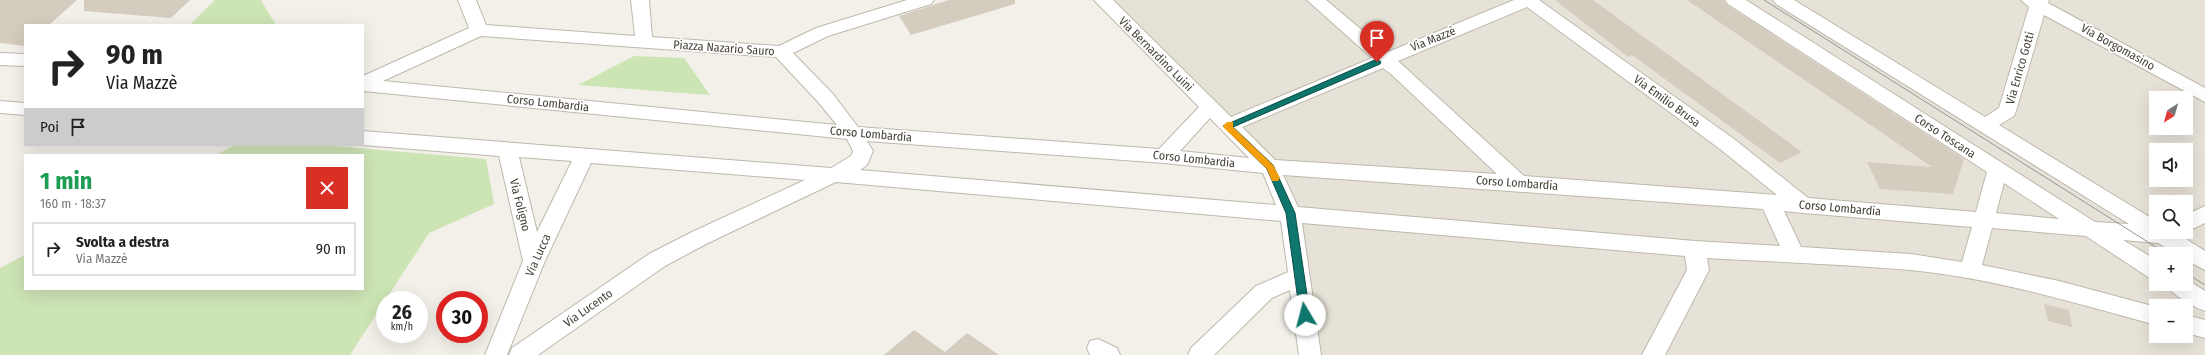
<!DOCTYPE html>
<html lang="it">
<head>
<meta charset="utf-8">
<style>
	body { margin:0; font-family:"Fira Sans Condensed",sans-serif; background:#f6f6f6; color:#222; height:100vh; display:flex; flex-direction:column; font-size:15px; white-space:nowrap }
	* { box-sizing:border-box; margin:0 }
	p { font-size:13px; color:#767676 }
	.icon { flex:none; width:22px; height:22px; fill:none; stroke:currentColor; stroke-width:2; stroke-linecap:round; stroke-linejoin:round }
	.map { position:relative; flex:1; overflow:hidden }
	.panel { position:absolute; left:24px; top:154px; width:340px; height:136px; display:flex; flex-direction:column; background:#fff; border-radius:0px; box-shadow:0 4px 16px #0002 }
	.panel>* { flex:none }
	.banner { position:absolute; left:24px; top:24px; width:340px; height:122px; border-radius:0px; box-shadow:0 4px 16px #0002; background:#fff; color:#222; overflow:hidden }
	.needle { width:26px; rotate:217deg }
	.buttons { position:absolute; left:2149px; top:91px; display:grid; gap:8px }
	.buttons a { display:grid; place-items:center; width:44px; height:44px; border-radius:0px; background:#fff; box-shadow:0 4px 16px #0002; font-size:20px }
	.speed { position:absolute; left:376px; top:291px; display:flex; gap:8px; font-size:20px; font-weight:700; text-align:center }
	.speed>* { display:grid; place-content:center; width:52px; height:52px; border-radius:50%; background:#fff; box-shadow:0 4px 16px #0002; line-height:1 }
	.speed small { font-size:10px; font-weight:400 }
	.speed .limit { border:6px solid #d22; background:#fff; color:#111 }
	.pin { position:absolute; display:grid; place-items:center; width:34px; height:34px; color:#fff; margin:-41px -17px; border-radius:50% 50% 50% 0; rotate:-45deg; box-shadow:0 0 4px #0007 }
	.pin .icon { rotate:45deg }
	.me { position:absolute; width:44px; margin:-22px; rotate:352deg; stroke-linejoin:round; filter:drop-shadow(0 0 3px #0008) }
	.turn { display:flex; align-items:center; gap:14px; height:84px; padding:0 16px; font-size:18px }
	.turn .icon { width:52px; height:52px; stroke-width:2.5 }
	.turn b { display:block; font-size:28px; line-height:34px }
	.then { display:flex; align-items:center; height:38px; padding:0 16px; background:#0003; gap:8px; font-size:15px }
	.round { display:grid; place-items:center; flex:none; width:42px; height:42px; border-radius:0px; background:#f6f6f6 }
	.head { display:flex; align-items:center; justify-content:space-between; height:68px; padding:0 16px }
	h1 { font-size:24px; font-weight:700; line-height:30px; color:#1e9e55 }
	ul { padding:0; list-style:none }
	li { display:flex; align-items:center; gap:12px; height:54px; margin:0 8px 6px; padding:0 8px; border:2px solid #e0e0e0; border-radius:0px }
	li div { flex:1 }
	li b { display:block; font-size:15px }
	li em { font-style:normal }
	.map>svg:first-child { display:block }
	.residential { fill:#e7e2d7; fill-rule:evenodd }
	.green { fill:#cde4b5 }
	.building { fill:#d4cdbf }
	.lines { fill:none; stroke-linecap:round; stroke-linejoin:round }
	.minor-casing { stroke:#beb8ac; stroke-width:2 }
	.minor { fill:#fff; fill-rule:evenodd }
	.tram { stroke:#979797; stroke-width:1 }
	.route { fill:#0f766e; stroke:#0a4d48 }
	.slow { fill:#f59e0b }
	.labels { text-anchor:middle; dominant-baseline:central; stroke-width:3.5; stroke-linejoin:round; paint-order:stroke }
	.street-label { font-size:12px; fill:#464138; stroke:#fff }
</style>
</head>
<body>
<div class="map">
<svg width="2205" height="355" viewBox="0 0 2205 355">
	<rect width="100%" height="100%" fill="#f3f0e9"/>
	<path class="residential" d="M1105 0H2205V355H1315L1270 167ZM2156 98H2186V128H2156ZM2156 150H2186V180H2156ZM2156 202H2186V232H2156ZM2156 254H2186V284H2156ZM2156 306H2186V336H2156Z"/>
	<path class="green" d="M215 0H261L276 25H190Z
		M634 56 684 58 710 95 578 85Z
		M235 145H322L486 159 494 204 429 233 350 355H0V268L25 255V289H363V155H216Z"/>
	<path class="building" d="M0 0H77L49 25H25V46L0 43Z
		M84 0H190L171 18 84 11Z
		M949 0H1015V4L911 35 899 16Z
		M1555 0H1593L1802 152 1780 163 1632 55 1628 57Z
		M1687 0H1723L1727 5 1964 159 1953 194 1880 189 1867 162 1932 167Z
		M2044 304 2069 310 2072 327 2048 321Z
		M914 330 945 352 967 333 999 355H884Z"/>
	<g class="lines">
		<g class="minor-casing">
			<path id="minor" d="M458 0H476L486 25 635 36 631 0H649L652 37 779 46 816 28 907 0H934L931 4 828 36 793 53 833 94 858 127 1159 149 1199 107 1094 0H1113L1231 117 1372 58 1307 0H1326L1388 52 1514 0H1539L1734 139 1808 198 1976 212 1987 172 1728 4 1725 0H1746L2095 222 2129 224 1776 4 1773 0H1794L1985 117 1999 108 2029 7 2021 0H2049L2048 3 2205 88V102L2044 15 2016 111 2014 116 1999 125 2156 221V232H2179L2178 234 2205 251V270L2186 260V254H2176L2158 243 2123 240 2156 260V279L2148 277 2086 236 1992 228 1982 265 2059 281 2156 307V325C2076 303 1993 278 1910 270 1843 264 1774 262 1707 258L1709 270 1665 355H1642L1687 270 1685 256 1302 223 1321 355H1299L1290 290 1272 298 1214 355H1188L1191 348 1256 286 1288 272 1281 221 836 182 706 244 665 266 538 355H509L512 348 649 254 692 232 805 180 591 163 545 261 507 355H485L523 261 499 156 363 145V131L831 168 851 156 853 151 847 139 363 91V76L469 28ZM1527 7 1720 149 1777 195 1524 176 1398 61ZM481 36 776 57 819 103 837 125 383 81ZM1383 68 1391 74 1497 174 1275 160 1242 127ZM1210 118 1249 158 1180 151ZM867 141 1164 163 1263 173 1276 205 860 170 867 165 873 151ZM519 157 572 161 537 232ZM1283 175 1763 209 1780 246 1695 241 1298 207ZM2004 183 2059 219 1996 213ZM1784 211 1803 213 1972 227 1962 262 1911 254 1801 247Z
				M0 53 25 54V66L0 65Z
				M0 101 25 103V115L0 113Z
				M2205 206V223L2186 232V215Z
				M2186 279 2205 291V311C2192 306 2173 296 2166 284H2186Z
				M2186 315 2205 320V338L2186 333Z
				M1098 339 1117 348 1120 355H1090L1087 348 1090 341Z"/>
		</g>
		<use href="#minor" class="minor"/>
		<path class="tram" d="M1764 0 2167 254
			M2186 273 2205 285"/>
	</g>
	<path class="route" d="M1377 59 1381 62 1380 64 1233 127 1273 165 1295 213 1310 315 1305 319 1300 315 1286 213 1267 169 1223 126Z"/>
	<path class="slow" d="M1227 122H1233V127L1273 165 1280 178 1278 181H1272L1267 169 1224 128 1223 126Z"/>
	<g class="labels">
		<g class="street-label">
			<text transform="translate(1433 39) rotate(-22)">Via Mazzè</text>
			<text transform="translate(2118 47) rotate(29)">Via Borgomasino</text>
			<text transform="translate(724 48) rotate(4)">Piazza Nazario Sauro</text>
			<text transform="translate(1156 54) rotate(45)">Via Bernardino Luini</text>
			<text transform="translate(2020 68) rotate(-74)">Via Enrico Gotti</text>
			<text transform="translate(1667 101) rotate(36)">Via Emilio Brusa</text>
			<text transform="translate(548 103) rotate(6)">Corso Lombardia</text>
			<text transform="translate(871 134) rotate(5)">Corso Lombardia</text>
			<text transform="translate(1945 136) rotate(33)">Corso Toscana</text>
			<text transform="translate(1194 159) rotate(6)">Corso Lombardia</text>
			<text transform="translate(1517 183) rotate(4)">Corso Lombardia</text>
			<text transform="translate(520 205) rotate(76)">Via Foligno</text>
			<text transform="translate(1840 208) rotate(5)">Corso Lombardia</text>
			<text transform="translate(538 255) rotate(-66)">Via Lucca</text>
			<text transform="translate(588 308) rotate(-35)">Via Lucento</text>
		</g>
	</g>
</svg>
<div class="buttons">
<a><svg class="needle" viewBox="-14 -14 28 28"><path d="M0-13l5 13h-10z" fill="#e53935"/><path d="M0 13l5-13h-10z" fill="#767676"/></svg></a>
<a><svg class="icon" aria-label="sound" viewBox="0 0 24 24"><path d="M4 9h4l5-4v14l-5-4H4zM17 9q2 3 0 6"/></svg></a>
<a><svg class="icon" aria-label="search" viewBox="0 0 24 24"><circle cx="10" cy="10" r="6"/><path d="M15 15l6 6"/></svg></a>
<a>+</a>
<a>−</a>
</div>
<div class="speed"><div>26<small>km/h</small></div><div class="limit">30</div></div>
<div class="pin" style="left:1377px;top:62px;background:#d93025"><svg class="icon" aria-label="arrive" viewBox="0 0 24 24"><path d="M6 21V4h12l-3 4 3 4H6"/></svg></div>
<svg class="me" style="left:1305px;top:315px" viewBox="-20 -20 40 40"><circle r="19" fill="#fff"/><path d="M0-13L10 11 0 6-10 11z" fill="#0f766e"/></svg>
<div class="banner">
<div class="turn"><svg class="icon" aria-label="right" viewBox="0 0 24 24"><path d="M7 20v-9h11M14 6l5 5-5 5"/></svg><div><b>90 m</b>Via Mazzè</div></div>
<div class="then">Poi<svg class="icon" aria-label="arrive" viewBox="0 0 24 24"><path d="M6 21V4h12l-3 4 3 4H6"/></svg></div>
</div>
<section class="panel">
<div class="head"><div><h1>1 min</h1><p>160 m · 18:37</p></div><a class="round" style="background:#d93025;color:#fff"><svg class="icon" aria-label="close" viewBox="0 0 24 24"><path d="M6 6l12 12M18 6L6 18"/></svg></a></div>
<ul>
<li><svg class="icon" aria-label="right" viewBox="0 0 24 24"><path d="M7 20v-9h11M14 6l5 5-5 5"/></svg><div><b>Svolta a destra</b><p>Via Mazzè</p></div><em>90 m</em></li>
</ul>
</section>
</div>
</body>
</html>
